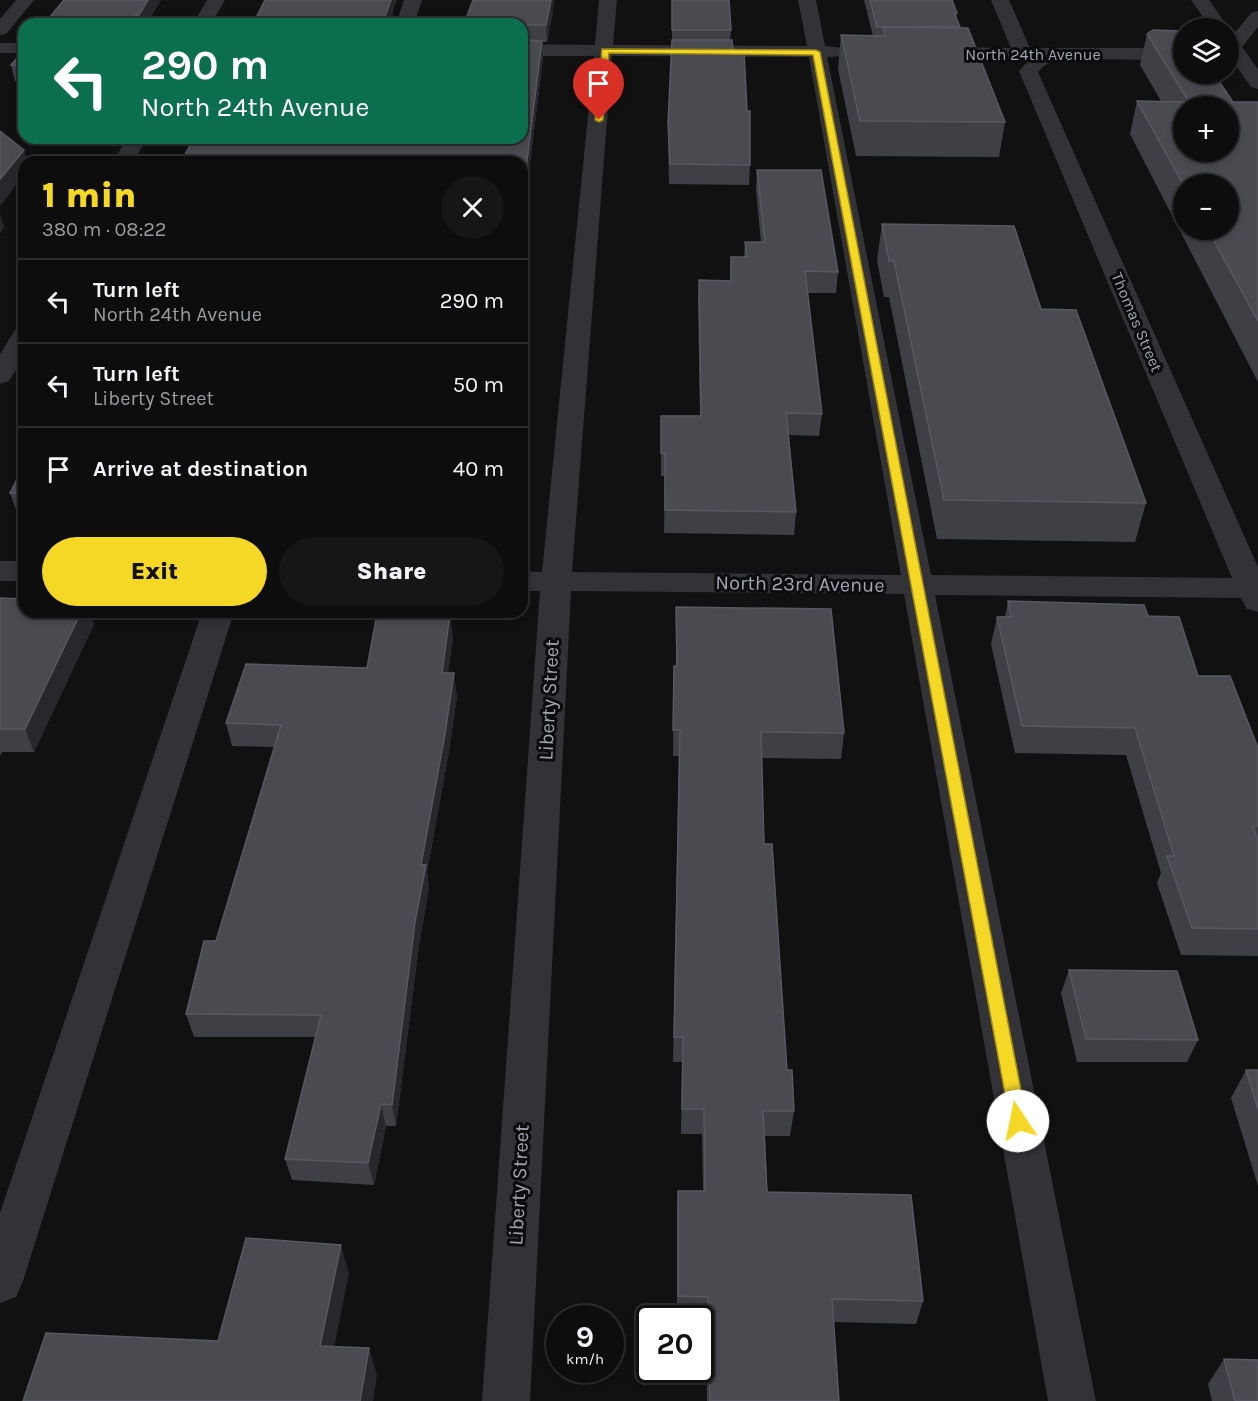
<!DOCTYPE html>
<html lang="en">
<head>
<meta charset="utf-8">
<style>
	body { margin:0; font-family:Karla,sans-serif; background:#161617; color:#f1f3f6; height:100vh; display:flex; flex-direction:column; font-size:22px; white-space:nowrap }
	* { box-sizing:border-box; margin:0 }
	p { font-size:20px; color:#9a9c9e }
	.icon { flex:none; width:33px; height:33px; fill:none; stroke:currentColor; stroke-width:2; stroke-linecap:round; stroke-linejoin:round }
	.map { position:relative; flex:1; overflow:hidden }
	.drawer { position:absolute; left:18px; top:156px; width:510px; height:462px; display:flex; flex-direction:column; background:#0d0d0e; border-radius:18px; box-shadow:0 3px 9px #0003,0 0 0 2px #2d2d2e }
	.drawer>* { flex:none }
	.banner { position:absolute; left:18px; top:18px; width:510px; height:126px; border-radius:18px; box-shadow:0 3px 9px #0003,0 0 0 2px #2d2d2e; background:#0b6e4f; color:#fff; overflow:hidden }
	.buttons { position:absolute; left:1173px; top:18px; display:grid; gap:12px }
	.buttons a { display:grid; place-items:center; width:66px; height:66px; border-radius:50%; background:#0d0d0e; box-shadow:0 3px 9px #0003,0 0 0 2px #2d2d2e; font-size:30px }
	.speed { position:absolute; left:546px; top:1305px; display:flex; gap:12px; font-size:30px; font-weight:700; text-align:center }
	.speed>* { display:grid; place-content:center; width:78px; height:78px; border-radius:50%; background:#0d0d0e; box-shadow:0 3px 9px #0003,0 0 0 2px #2d2d2e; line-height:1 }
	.speed small { font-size:15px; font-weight:400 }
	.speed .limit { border:3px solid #111; border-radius:9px; background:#fff; color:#111 }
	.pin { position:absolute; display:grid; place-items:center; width:51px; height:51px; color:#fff; margin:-62px -26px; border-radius:50% 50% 50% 0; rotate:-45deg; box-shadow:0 0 6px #0007 }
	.pin .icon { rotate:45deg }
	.me { position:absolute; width:66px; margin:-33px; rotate:349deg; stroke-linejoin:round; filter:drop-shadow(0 0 4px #0008) }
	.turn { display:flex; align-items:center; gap:21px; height:126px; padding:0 24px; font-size:27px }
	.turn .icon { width:78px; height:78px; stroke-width:2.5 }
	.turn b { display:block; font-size:42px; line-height:51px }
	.round { display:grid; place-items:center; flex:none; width:63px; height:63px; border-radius:32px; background:#161617 }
	.overview { display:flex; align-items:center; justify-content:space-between; height:102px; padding:0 24px }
	h1 { font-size:36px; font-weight:800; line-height:45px; color:#f5d725 }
	.primary-button { display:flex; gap:12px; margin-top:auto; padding:12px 24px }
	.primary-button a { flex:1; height:69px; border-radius:36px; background:#f5d725; color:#111; font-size:24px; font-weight:800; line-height:69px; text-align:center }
	.primary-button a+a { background:#161617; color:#f1f3f6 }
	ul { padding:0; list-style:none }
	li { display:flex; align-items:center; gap:18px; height:84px; padding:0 24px; border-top:2px solid #2d2d2e }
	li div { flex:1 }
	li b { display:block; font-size:22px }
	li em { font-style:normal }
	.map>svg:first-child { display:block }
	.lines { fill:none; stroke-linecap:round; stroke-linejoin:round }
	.minor { fill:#323237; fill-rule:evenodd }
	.wall { fill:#3f4045; fill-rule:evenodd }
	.shaded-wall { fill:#28282c }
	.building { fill:#4a4a51; stroke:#585860; stroke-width:1.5; fill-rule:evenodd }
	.route { fill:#f5d725; stroke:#9f8c18; stroke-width:1.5 }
	.labels { text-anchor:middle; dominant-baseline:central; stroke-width:6; stroke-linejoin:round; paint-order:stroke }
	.far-street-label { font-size:16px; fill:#a1a4b3; stroke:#0c0c0d }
	.street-label { font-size:20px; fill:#a1a4b3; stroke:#0c0c0d }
</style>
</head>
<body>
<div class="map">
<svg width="1258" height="1401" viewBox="0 0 1258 1401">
	<rect width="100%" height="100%" fill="#111112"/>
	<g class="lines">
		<path class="minor" d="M16 0H34L6 34 0 35V19Z
			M207 0H225L211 24H193Z
			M404 0H422L414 24H396Z
			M599 0H617L613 45 807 46 798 0H816L825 46 844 48 847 52 844 56 827 57 931 575 1232 578 1019 71 1030 59H935L928 57 926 53 928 49 935 47 1011 48 991 0H1009L1030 48H1184V60L1058 59 1045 65 1038 72 1258 567V612L1247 609 1241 598 935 595 1096 1401H1048L904 594 571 591 530 1401H482L540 591H522V571L542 572 594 56H522V44L595 45ZM612 56 809 57 901 575 572 572Z
			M1191 0H1209L1226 24 1229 28 1228 29 1211 28Z
			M1258 11V27L1242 47 1258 69V89L1251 87 1228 54V35L1232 36 1252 12Z
			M0 43H24V53H0Z
			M127 138H147L133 162H113Z
			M359 138H379L371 162H351Z
			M24 328V357L9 381 0 384V354L15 330Z
			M0 561H24V581H0Z
			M202 612H234L23 1281 16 1297 0 1303V1213Z"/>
	</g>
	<path class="wall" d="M161 0 146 24H44Z
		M672 0 731 30 730 40 733 51 750 165 749 185 669 184 668 142 672 43Z
		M864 0H952L957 13 956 19 960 27 1005 122 999 157 856 156 838 69 841 35 873 36Z
		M553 11 547 42H542L543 58 524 212H522V162L194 138H357L355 145H370L522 138V24Z
		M1147 34 1233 102H1258V382L1130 134 1137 101H1161L1140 65ZM1184 184 1228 230H1184Z
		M24 49V82L15 81 11 65Z
		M757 170 838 272 836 293H808L822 414 819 436 789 435 796 512 794 535 664 533 665 476H661V416H700L698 302 699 280 730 281 731 257H744L745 242H761L756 190Z
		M882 224 1041 309 1146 503 1135 542 937 539 889 297H884L877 260Z
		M24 466V515H18L10 493Z
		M0 598 94 624 34 752H2L0 756Z
		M1008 601 1148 616 1258 748V956L1181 955 1157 883 1161 873 1126 755 1015 753 991 644 997 617H1005Z
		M676 607 844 733 841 759 762 758 764 844 787 1070 794 1111 790 1136H765L767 1192 923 1301 916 1324 833 1322 839 1401H707L706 1319H700V1318H677V1215L678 1191H703L702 1134H681L682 1062H673L679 756H673L674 666H676Z
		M453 637 448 673 457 696 448 757 427 872 429 888 419 945 396 1126H386L374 1185 292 1180 285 1159 316 1037H194L186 1014 216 941 274 747 232 746 226 723Z
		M1069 970 1198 1040 1187 1062H1077L1061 993Z
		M1246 1070H1258V1186L1231 1098Z
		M1224 1359 1258 1401H1212L1208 1384Z"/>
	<path class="shaded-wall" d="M148 0H161L146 24H141L139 15Z
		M389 0H397L393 10V16L390 24H382Z
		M551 0H554L553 11 547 42 546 25Z
		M135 15 137 24H129Z
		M542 41 543 58 524 212 523 193Z
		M349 138H357L350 162 347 144Z
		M24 150 27 162H24V175L0 206V179Z
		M0 214 4 227 0 234Z
		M81 612H90L94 624 34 752 25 729Z
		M450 614 453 637 445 696 442 673Z
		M454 673 457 696 448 757 427 872 429 888 419 945 396 1126 392 1105 421 865Z
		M381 1104 386 1126 374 1185 368 1163Z
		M341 1245 349 1273 329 1373 320 1346Z
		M369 1348 377 1375 373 1401H360Z"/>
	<path class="building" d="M64 0H148L139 15H135L129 24H44Z
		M265 0H391L382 24H253Z
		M473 0H551L546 25 464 24Z
		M672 0H729L731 30H672Z
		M870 0H952L957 13H954L960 27H877Z
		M883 27 968 28 1005 122 860 121 841 35 885 36Z
		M1153 30 1184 31V74H1214L1233 102H1258V321L1208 230H1228V184H1184V186L1137 101 1189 102 1147 34ZM1184 106H1228V152H1184Z
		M522 40 542 41 523 193 522 162H181L194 138H349L347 144 370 145 372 138H522Z
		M672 40H732L733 51 744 52 747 111H750V165L670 164 668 122Z
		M24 49V66L11 65Z
		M0 131 24 150 0 179Z
		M757 170H821L838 272 805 271 822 414 786 413 796 512 665 510V453H661V416H701L699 280 731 281V257H747L745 242H765Z
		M882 224 1014 226 1041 309 1076 310 1146 503 944 500 894 261H889Z
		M24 466V493H10Z
		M0 598 24 599V612H81L25 729H0Z
		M1008 601 1144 605 1148 616 1179 617 1198 676H1230L1258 748V826H1253L1258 841V929L1192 928 1167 856H1174L1135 728 1022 726 997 617H1011Z
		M676 607 831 609 844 733 761 732 764 844H772L787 1070H792L794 1111H763L767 1192 911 1195 923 1301 832 1299 839 1401H710L708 1297 678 1296V1191H705L704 1109H682L683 1037H674L680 730H673L674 666H677Z
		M377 614H450L442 673H454L445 734 421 865H426L415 922 392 1105 381 1104 368 1163 285 1159 321 1015 186 1014 204 941H216L281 725 226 723 246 664 367 668Z
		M1069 970 1177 971 1198 1040 1086 1039Z
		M1246 1070H1258V1109Z
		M246 1238 341 1245 320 1346 369 1348 360 1401H23L46 1333 218 1341Z
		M1224 1359 1258 1360V1401H1235Z"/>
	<path class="route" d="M602 49 816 50 820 52 1027 1121 1025 1127 1018 1129 1012 1127 1010 1121 813 55 609 53 603 120 599 122 595 120Z"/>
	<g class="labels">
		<g class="far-street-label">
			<text x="1033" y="54">North 24th Avenue</text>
			<text transform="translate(1137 322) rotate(67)">Thomas Street</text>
		</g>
		<g class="street-label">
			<text transform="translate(800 584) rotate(1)">North 23rd Avenue</text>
			<text transform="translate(549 700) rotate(-87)">Liberty Street</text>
			<text transform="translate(519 1185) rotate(-87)">Liberty Street</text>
		</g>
	</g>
</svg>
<div class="buttons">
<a><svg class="icon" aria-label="layers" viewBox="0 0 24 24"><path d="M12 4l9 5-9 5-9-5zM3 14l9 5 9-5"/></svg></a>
<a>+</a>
<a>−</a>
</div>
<div class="speed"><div>9<small>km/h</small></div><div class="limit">20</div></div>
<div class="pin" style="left:599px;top:120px;background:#d93025"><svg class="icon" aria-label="arrive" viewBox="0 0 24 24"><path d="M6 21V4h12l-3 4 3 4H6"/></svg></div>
<svg class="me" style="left:1018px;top:1121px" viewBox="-20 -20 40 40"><circle r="19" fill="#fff"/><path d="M0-13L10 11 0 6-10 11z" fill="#f5d725"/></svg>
<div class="banner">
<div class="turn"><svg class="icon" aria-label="left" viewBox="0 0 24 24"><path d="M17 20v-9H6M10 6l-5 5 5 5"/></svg><div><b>290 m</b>North 24th Avenue</div></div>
</div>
<section class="drawer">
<div class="overview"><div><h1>1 min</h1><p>380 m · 08:22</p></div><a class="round"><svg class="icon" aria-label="close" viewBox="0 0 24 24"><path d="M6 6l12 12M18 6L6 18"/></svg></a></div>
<ul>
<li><svg class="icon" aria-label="left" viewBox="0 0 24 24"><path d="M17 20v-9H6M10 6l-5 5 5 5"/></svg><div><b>Turn left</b><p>North 24th Avenue</p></div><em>290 m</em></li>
<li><svg class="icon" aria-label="left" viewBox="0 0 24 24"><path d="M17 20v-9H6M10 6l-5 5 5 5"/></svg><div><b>Turn left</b><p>Liberty Street</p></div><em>50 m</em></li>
<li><svg class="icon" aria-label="arrive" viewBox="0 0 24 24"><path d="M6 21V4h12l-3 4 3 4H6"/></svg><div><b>Arrive at destination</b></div><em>40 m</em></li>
</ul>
<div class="primary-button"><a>Exit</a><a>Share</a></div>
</section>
</div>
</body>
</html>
